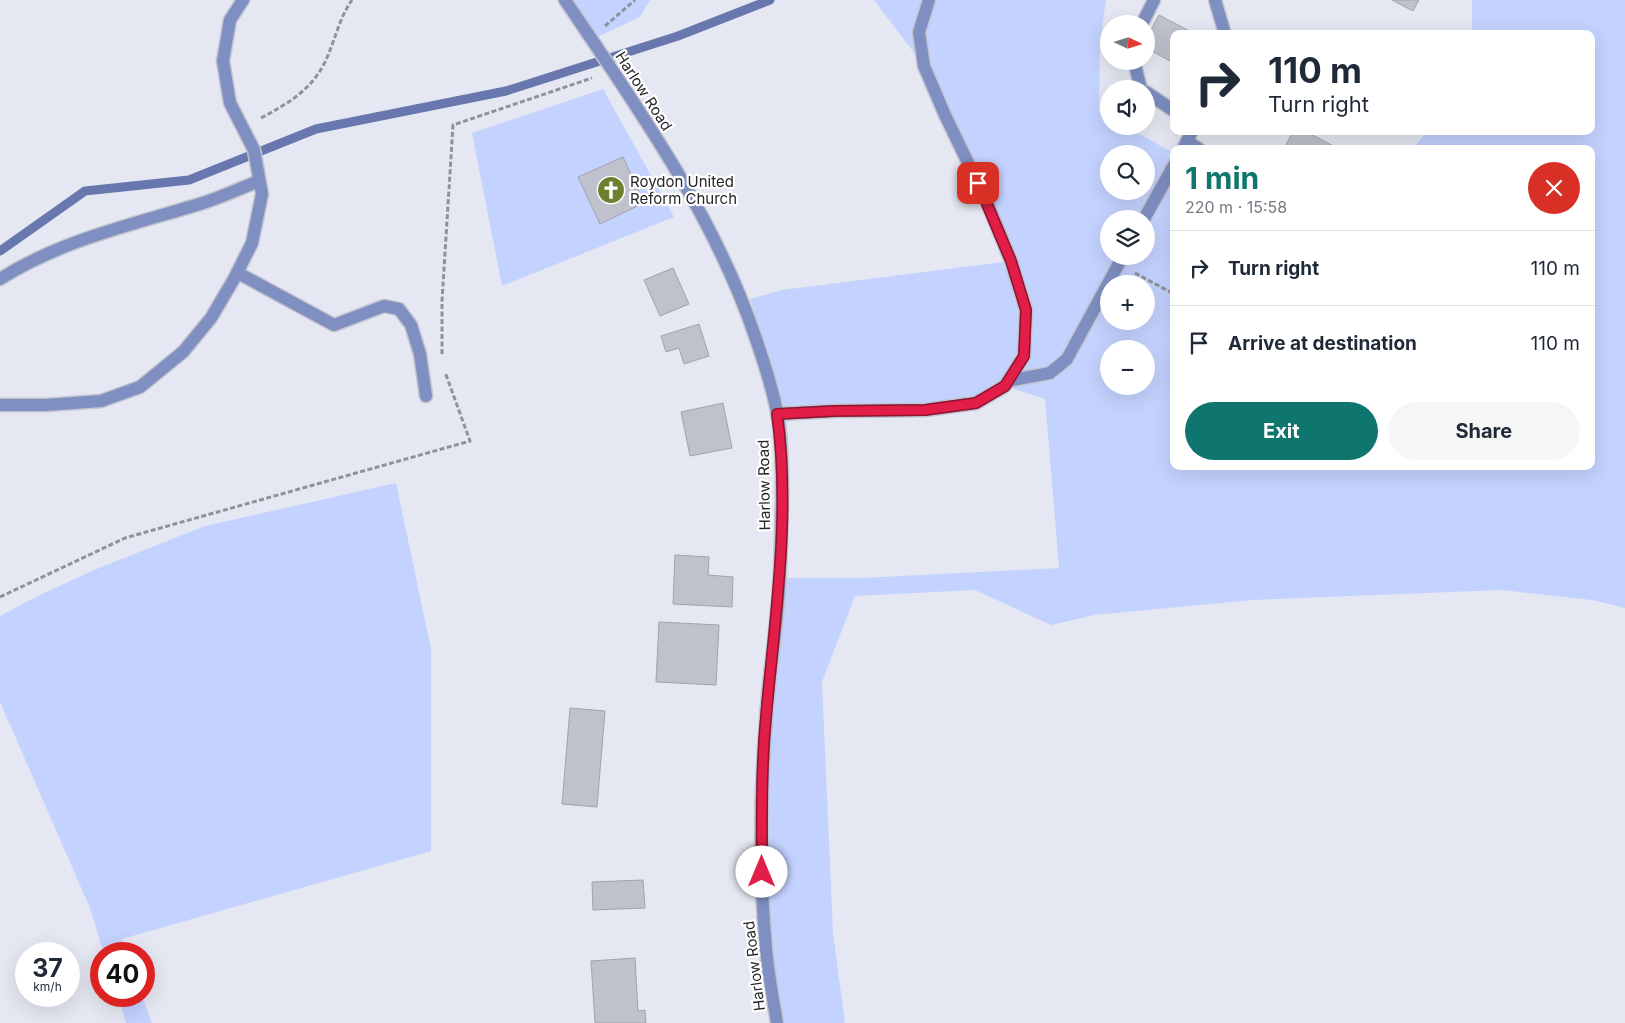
<!DOCTYPE html>
<html lang="en">
<head>
<meta charset="utf-8">
<style>
	body { margin:0; font-family:Inter,sans-serif; background:#f6f6f7; color:#1f2937; height:100vh; display:flex; flex-direction:column; font-size:19px; white-space:nowrap }
	* { box-sizing:border-box; margin:0 }
	p { font-size:16px; color:#747a83 }
	.icon { flex:none; width:28px; height:28px; fill:none; stroke:currentColor; stroke-width:2; stroke-linecap:round; stroke-linejoin:round }
	.map { position:relative; flex:1; overflow:hidden }
	.drawer { position:absolute; left:1170px; top:145px; width:425px; height:325px; display:flex; flex-direction:column; background:#fff; border-radius:10px; box-shadow:0 5px 20px #0002 }
	.drawer>* { flex:none }
	.banner { position:absolute; left:1170px; top:30px; width:425px; height:105px; border-radius:10px; box-shadow:0 5px 20px #0002; background:#fff; color:#1f2937; overflow:hidden }
	.needle { width:32px; rotate:94deg }
	.tools { position:absolute; left:1100px; top:15px; display:grid; gap:10px }
	.tools a { display:grid; place-items:center; width:55px; height:55px; border-radius:50%; background:#fff; box-shadow:0 5px 20px #0002; font-size:25px }
	.speed { position:absolute; left:15px; top:942px; display:flex; gap:10px; font-size:25px; font-weight:700; text-align:center }
	.speed>* { display:grid; place-content:center; width:65px; height:65px; border-radius:50%; background:#fff; box-shadow:0 5px 20px #0002; line-height:1 }
	.speed small { font-size:12px; font-weight:400 }
	.speed .limit { border:8px solid #d22; background:#fff; color:#111 }
	.pin { position:absolute; display:grid; place-items:center; width:42px; height:42px; color:#fff; margin:-21px; border-radius:10px; box-shadow:0 2px 8px #0006 }
	.me { position:absolute; width:55px; margin:-28px; rotate:0deg; stroke-linejoin:round; filter:drop-shadow(0 0 4px #0008) }
	.turn { display:flex; align-items:center; gap:18px; height:105px; padding:0 15px; font-size:22px }
	.turn .icon { width:65px; height:65px; stroke-width:2.5 }
	.turn b { display:block; font-size:35px; line-height:42px }
	.round { display:grid; place-items:center; flex:none; width:52px; height:52px; border-radius:26px; background:#f6f6f7 }
	.head { display:flex; align-items:center; justify-content:space-between; height:85px; padding:0 15px }
	h1 { font-size:30px; font-weight:700; line-height:38px; color:#0f766e }
	.action { display:flex; gap:10px; margin-top:auto; padding:10px 15px }
	.action a { flex:1; height:58px; border-radius:30px; background:#0f766e; color:#fff; font-size:20px; font-weight:700; line-height:58px; text-align:center }
	.action a+a { background:#f6f6f7; color:#1f2937 }
	ul { padding:0; list-style:none }
	li { display:flex; align-items:center; gap:15px; height:75px; padding:0 15px; border-top:1px solid #e0e1e3 }
	li div { flex:1 }
	li b { display:block; font-size:19px }
	li em { font-style:normal }
	.map>svg:first-child { display:block }
	.green { fill:#c4d2ff; fill-rule:evenodd }
	.lines { fill:none; stroke-linecap:round; stroke-linejoin:round }
	.stream { stroke:#6878ae; stroke-width:9 }
	.building { fill:#bfc2cc; stroke:#a0a3ad }
	.minor-casing { stroke:#c2c5ce; stroke-width:15 }
	.path { stroke:#8f9299; stroke-width:3; stroke-dasharray:5 2.5; stroke-linecap:butt }
	.minor { stroke:#7f8fc2; stroke-width:12 }
	.route-casing { stroke:#92132f; stroke-width:12 }
	.route { stroke:#e11d48; stroke-width:9 }
	.labels { text-anchor:middle; dominant-baseline:central; stroke-width:4.5; stroke-linejoin:round; paint-order:stroke }
	.street-label { font-size:15px; fill:#242629; stroke:#fff }
	.poi-label { font-size:15px; fill:#242629; stroke:#fff; text-anchor:start }
</style>
</head>
<body>
<div class="map">
<svg width="1625" height="1023" viewBox="0 0 1625 1023">
	<rect width="100%" height="100%" fill="#e5e8f2"/>
	<path class="green" d="M572 0H650L640 17 595 38Z
		M874 0H1106L1100 44 1099 112 1109 117V126H1125L1174 153V466H1591V149H1414L1426 131H1591V34H1472V0H1625V608L1592 600 1502 590 1253 600 1094 615 1051 625 975 590 855 596 822 682 833 932 845 1023H780L762 889 780 578H862L1059 568 1045 399 1005 386 976 403 834 411 785 422 774 371 750 299 782 290 1011 261 924 66ZM1109 154H1146V191H1109ZM1109 219H1146V256H1109ZM1109 284H1146V321H1109ZM1109 349H1146V386H1109Z
		M603 89 674 217 502 286 472 133Z
		M396 483 431 649V851L122 939 127 954H104L90 908 0 702V616L36 597 94 570 205 526Z
		M118 996H142L152 1023H126Z"/>
	<g class="lines">
		<path class="stream" d="M0 251 85 191 189 180 316 129 506 91 678 36 770 0"/>
	</g>
	<path class="building" d="M1392 0H1419L1413 11Z
		M1159 15 1195 34H1174V63L1146 48V39Z
		M1293 131H1305L1339 149H1284Z
		M623 157 644 203 600 224 578 177Z
		M673 268 689 304 660 316 644 280Z
		M699 324 709 356 684 364 679 348 666 352 661 336Z
		M723 403 732 448 690 456 681 412Z
		M675 555 709 557 708 575 733 577 732 607 673 604Z
		M659 622 719 625 716 685 656 682Z
		M570 708 605 711 597 807 562 804Z
		M643 880 645 908 593 910 592 882Z
		M635 958 638 1011 645 1010 646 1023H595L591 961Z"/>
	<g class="lines">
		<g class="minor-casing">
			<path id="minor" d="M565 0C637 107 715 216 756 339 765 365 773 390 778 417 782 445 782 471 782 499 781 537 781 575 777 612 774 648 768 684 766 720 760 796 759 872 766 948 768 973 773 998 777 1023
				M1215 0 1225 34
				M1142 24 1154 0
				M1134 61 1141 89
				M1146 92 1174 111
				M1187 141 1199 149
				M1183 149 1192 131
				M1144 219 1174 165
				M238 273 334 325 384 306 399 309 411 325 420 354 426 396
				M0 279C63 239 136 224 206 202 224 196 241 188 259 181
				M1008 381 1050 373 1067 359 1123 256
				M0 405H46L101 401 140 387 183 352 211 318 234 279 252 243 262 194 254 150 230 103 223 61 230 20 243 0
				M777 414 834 411 925 410 976 403 1005 386 1024 356 1026 310 1011 261 986 200 945 115 924 66 919 32 929 0"/>
		</g>
		<path class="path" d="M605 26 635 0
			M261 118C287 104 310 91 324 64 335 42 338 20 352 0
			M1135 273 1174 294
			M442 354V301L453 125 592 78
			M0 597 125 538 470 441 445 372"/>
		<use href="#minor" class="minor"/>
	</g>
	<g class="lines">
		<g class="route-casing">
			<path id="route" d="M762 872C762 820 761 768 766 717 775 616 791 515 777 414L834 411 925 410 976 403 1005 386 1024 356 1026 310 1011 261 978 183"/>
		</g>
		<use href="#route" class="route"/>
	</g>
	<defs>
		<g id="church-disc" transform="scale(1.4375)"><circle r="9.5" fill="#6d8030" stroke="#fff"/><path d="M-1.2-6h2.4v3.5h3.3v2.4h-3.3V6h-2.4V-.1h-3.3v-2.4h3.3Z" fill="#fff"/></g>
	</defs>
	<g fill-rule="evenodd">
		<use href="#church-disc" x="611" y="190"/>
	</g>
	<g class="labels">
		<g class="street-label">
			<text transform="translate(644 91) rotate(57)">Harlow Road</text>
			<text transform="translate(764 485) rotate(-91)">Harlow Road</text>
			<text transform="translate(754 966) rotate(-97)">Harlow Road</text>
		</g>
		<g class="poi-label">
			<text x="630" y="181">Roydon United<tspan x="630" dy="17">Reform Church</tspan></text>
		</g>
	</g>
</svg>
<div class="tools">
<a><svg class="needle" viewBox="-14 -14 28 28"><path d="M0-13l5 13h-10z" fill="#e53935"/><path d="M0 13l5-13h-10z" fill="#747a83"/></svg></a>
<a><svg class="icon" aria-label="sound" viewBox="0 0 24 24"><path d="M4 9h4l5-4v14l-5-4H4zM17 9q2 3 0 6"/></svg></a>
<a><svg class="icon" aria-label="search" viewBox="0 0 24 24"><circle cx="10" cy="10" r="6"/><path d="M15 15l6 6"/></svg></a>
<a><svg class="icon" aria-label="layers" viewBox="0 0 24 24"><path d="M12 4l9 5-9 5-9-5zM3 14l9 5 9-5"/></svg></a>
<a>+</a>
<a>−</a>
</div>
<div class="speed"><div>37<small>km/h</small></div><div class="limit">40</div></div>
<div class="pin" style="left:978px;top:183px;background:#d93025"><svg class="icon" aria-label="arrive" viewBox="0 0 24 24"><path d="M6 21V4h12l-3 4 3 4H6"/></svg></div>
<svg class="me" style="left:762px;top:872px" viewBox="-20 -20 40 40"><circle r="19" fill="#fff"/><path d="M0-13L10 11 0 6-10 11z" fill="#e11d48"/></svg>
<div class="banner">
<div class="turn"><svg class="icon" aria-label="right" viewBox="0 0 24 24"><path d="M7 20v-9h11M14 6l5 5-5 5"/></svg><div><b>110 m</b>Turn right</div></div>
</div>
<section class="drawer">
<div class="head"><div><h1>1 min</h1><p>220 m · 15:58</p></div><a class="round" style="background:#d93025;color:#fff"><svg class="icon" aria-label="close" viewBox="0 0 24 24"><path d="M6 6l12 12M18 6L6 18"/></svg></a></div>
<ul>
<li><svg class="icon" aria-label="right" viewBox="0 0 24 24"><path d="M7 20v-9h11M14 6l5 5-5 5"/></svg><div><b>Turn right</b></div><em>110 m</em></li>
<li><svg class="icon" aria-label="arrive" viewBox="0 0 24 24"><path d="M6 21V4h12l-3 4 3 4H6"/></svg><div><b>Arrive at destination</b></div><em>110 m</em></li>
</ul>
<div class="action"><a>Exit</a><a>Share</a></div>
</section>
</div>
</body>
</html>
